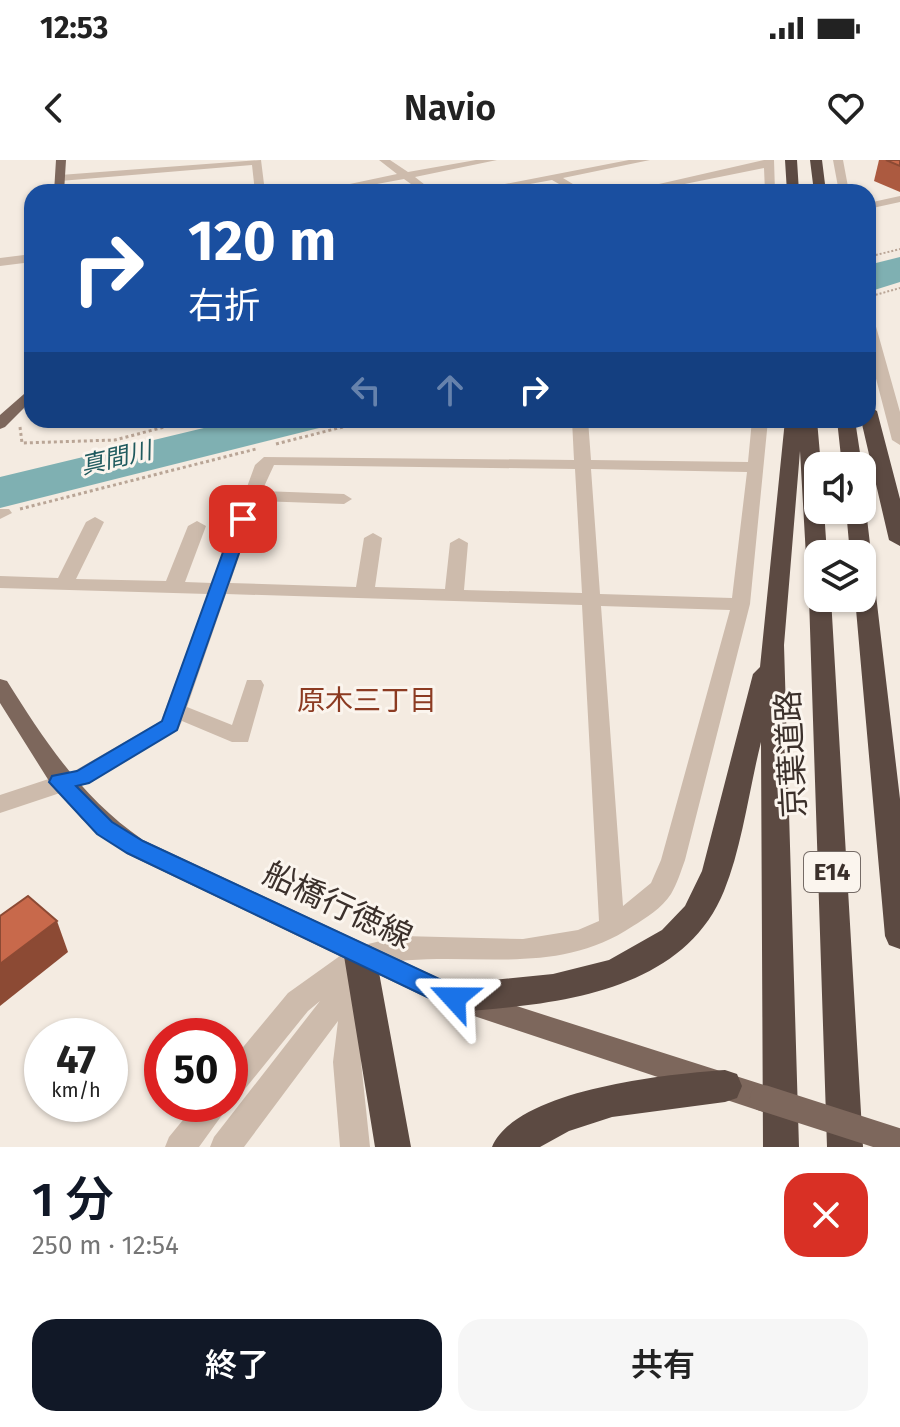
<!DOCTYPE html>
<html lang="ja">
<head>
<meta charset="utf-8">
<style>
	body { margin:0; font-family:"Fira Sans","Noto Sans JP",sans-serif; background:#f6f6f6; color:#222; height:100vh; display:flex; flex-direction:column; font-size:30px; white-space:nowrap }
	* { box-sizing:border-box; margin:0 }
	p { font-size:26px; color:#767676 }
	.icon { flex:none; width:44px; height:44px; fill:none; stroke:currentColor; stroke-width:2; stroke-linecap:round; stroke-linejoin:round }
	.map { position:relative; height:987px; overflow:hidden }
	.panel { display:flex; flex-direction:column; background:#fff; flex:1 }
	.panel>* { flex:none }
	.guide { position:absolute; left:24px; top:24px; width:852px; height:244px; border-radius:24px; box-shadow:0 2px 6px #0004; background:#1a4fa0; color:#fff; overflow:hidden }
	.buttons { position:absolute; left:804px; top:292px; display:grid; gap:16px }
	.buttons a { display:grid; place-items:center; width:72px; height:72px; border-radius:16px; background:#fff; box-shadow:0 2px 6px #0004; font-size:40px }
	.speed { position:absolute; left:24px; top:858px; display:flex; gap:16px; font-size:40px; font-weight:700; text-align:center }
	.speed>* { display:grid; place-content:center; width:104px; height:104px; border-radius:50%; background:#fff; box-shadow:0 2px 6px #0004; line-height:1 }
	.speed small { font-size:20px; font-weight:400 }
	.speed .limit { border:12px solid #d22; background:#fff; color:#111 }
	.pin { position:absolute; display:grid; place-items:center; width:68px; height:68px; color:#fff; margin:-34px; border-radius:16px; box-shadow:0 4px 12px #0006 }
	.me { position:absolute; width:88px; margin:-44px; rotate:294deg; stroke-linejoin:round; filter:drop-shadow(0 0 6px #0008) }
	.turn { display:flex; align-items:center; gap:28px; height:168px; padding:0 32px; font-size:36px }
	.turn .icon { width:104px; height:104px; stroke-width:2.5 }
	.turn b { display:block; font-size:56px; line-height:68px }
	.lanes { display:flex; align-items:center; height:76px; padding:0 32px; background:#0003; justify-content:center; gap:40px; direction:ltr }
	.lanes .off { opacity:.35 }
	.round { display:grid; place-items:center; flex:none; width:84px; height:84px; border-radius:24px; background:#f6f6f6 }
	.head { display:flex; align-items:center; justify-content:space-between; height:136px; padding:0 32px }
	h1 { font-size:48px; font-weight:600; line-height:60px; color:#111827 }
	.cta { display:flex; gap:16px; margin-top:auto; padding:16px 32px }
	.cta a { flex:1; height:92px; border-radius:24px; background:#111827; color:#fff; font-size:32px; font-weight:600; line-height:92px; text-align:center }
	.cta a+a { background:#f6f6f6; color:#222 }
	.status { display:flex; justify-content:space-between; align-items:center; height:56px; padding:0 40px; background:#fff; direction:ltr }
	.status svg { height:22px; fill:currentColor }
	header { display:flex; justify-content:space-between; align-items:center; height:104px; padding:0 32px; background:#fff; font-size:36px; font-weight:600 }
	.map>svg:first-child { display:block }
	.water { fill:#7fb0b2 }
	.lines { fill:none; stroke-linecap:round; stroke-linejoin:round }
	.path-far1 { stroke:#b9a596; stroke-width:2; stroke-dasharray:2 2; stroke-linecap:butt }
	.path { stroke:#b9a596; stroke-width:3; stroke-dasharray:3 3; stroke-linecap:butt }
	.minor { fill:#cdbbac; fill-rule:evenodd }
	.major { fill:#7d675c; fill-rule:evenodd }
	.highway { fill:#5c4a42; fill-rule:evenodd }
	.major-bridge { stroke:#7d675c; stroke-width:26 }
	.wall { fill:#ac5a40 }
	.shaded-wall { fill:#8c4a34 }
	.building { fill:#c8694b; stroke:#8c4a34; stroke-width:2 }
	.route { fill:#1a73e8; stroke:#114b97; stroke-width:2 }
	.labels { text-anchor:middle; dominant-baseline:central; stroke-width:6; stroke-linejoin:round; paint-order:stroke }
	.far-water-label { font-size:24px; font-style:italic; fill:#1f5a5e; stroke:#fbf5ee }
	.shield { fill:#fbf5ee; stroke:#756b66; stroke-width:2 }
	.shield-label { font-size:24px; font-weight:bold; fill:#3b302b }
	.neighbourhood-label { font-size:28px; fill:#8c3b22; stroke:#fbf5ee }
	.near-street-label { font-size:32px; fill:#3b302b; stroke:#fbf5ee }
</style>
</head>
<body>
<div class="status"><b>12:53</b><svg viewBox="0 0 49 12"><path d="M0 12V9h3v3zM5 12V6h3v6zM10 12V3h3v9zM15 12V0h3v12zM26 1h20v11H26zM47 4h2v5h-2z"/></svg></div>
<header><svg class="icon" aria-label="back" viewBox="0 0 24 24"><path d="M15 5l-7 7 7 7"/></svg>Navio<svg class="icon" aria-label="heart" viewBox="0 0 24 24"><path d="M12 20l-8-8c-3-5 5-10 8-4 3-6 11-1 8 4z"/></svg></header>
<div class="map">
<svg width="900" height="987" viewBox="0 0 900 987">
	<rect width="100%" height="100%" fill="#f4ebe1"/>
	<path class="water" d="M900 97V122L868 132V105Z
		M237 260H351L0 348V317Z"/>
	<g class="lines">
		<path class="path-far1" d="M868 97 900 89
			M868 137 900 128"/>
		<path class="path" d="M20 267 22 283 115 280 191 260
			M276 284 370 260
			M20 349 256 289"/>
		<path class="minor" d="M261 0 265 32H255L252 5 60 21 55 18 60 15Z
			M379 0H390L408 12 476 0H497L415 17 434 32H422L404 19 334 32H312L397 14Z
			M629 0H650L563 18 586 32H573L552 20 486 32H464Z
			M764 0H774L775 32H765L764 8 645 32H624Z
			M833 0H843L849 32H839Z
			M900 36V42L868 49V43Z
			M32 94V102L0 106V98Z
			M868 159 875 163 900 252V285L892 280 868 188Z
			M572 260H588L591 300 748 302 752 260H768L750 444 685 700C681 711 677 724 671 734 662 748 646 758 633 766 550 822 459 786 368 806L361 818 369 828 361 902 370 987H340L333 902 338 861 244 987H210L214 977 320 841 308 851 240 935 230 939V903L288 833 351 788 402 776 523 779 578 770 599 761 582 445 226 434 187 547 232 565 247 520H261L264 525 248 582H232L182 561 178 570 90 623 0 653V635L76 610 161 561 208 434 0 428V416L58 418 86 362 95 357 104 362 76 419 166 421 188 366 197 361 206 366 185 422 212 423 255 305 264 297 574 300ZM274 305 575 309 582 433 464 430 468 383 459 378 450 383 445 429 375 427 382 378 373 373 364 378 356 427 230 423 258 341 344 344 352 339 344 334 262 331ZM591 309 747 312 732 438 600 434ZM601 446 730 450 661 700 651 723 623 746Z
			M0 349H9L12 353 0 359Z
			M196 944H230L199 987H165L169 977Z"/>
		<path class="major" d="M56 0H66L64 32H54Z
			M32 227V240L5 267 0 269V255Z
			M0 519 7 521C46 583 82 638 143 680L460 828 773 928 778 938 773 948 763 952 444 846 127 694 82 659 49 621 0 543Z"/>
		<path class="highway" d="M785 0H797L799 32H787Z
			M810 0H822L826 32H814Z
			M868 246 877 251 900 339V386L889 380 861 260H868Z
			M785 260H817L821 306 818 350H824L827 394H818V421L810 419 807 414 800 291 784 485 799 987H763L761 582C749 630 742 687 724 731 682 835 550 845 454 852L443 848 438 838 443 828 454 824 553 814 609 800 662 770 685 746 702 711 753 514 760 507Z
			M837 260H855L862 306H842Z
			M862 345 866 350 900 639V789L889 785 885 776 855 438H862V394H850L846 350H862Z
			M818 432V438H831L863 987H827L809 438Z
			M360 783 371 786 376 796 411 987H375L344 796 349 786Z
			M725 910 737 914 742 926 737 938 725 942 612 957 569 971 540 987H492C516 929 669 914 725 910Z"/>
		<path class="major-bridge" d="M763 938 900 982"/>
	</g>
	<path class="wall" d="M879 0H900V32L874 21Z"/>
	<path class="shaded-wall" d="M57 761 68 792 0 846V804Z"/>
	<path class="building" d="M886 0H900V6Z
		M28 736 57 761 0 804V756Z"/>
	<path class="route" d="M243 354 251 359 177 570 89 623 76 626 112 662 143 681 463 830 467 838 463 846 454 849 446 846 127 693 97 674 49 622 52 616 77 611 162 561 235 359Z"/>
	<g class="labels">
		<g class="far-water-label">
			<text transform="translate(116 298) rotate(-13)">真間川</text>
		</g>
		<rect class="shield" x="804" y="692" width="56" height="40" rx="6"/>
		<g class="shield-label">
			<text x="832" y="712">E14</text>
		</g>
		<g class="neighbourhood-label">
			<text x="367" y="540">原木三丁目</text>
		</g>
		<g class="near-street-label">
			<text transform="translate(791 594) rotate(-93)">京葉道路</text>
			<text transform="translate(338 745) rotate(25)">船橋行徳線</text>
		</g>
	</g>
</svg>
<div class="buttons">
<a><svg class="icon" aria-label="sound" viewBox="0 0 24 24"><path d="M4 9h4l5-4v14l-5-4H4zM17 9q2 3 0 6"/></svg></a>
<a><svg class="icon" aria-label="layers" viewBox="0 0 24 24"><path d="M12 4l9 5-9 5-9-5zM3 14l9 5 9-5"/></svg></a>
</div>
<div class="speed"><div>47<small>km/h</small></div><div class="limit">50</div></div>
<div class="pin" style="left:243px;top:359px;background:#d93025"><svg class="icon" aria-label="arrive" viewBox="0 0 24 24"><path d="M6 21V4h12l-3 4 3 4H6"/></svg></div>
<svg class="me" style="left:454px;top:838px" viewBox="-20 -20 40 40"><path d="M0-17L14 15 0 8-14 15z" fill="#1a73e8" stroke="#fff" stroke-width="4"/></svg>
<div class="guide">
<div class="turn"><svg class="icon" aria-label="right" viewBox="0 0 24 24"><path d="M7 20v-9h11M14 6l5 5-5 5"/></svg><div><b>120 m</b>右折</div></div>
<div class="lanes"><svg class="icon off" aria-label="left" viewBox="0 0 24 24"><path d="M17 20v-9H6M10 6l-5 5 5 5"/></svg><svg class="icon off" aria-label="ahead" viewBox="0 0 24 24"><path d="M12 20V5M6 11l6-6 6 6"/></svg><svg class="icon" aria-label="right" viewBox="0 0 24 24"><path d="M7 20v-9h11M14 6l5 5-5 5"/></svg></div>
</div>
</div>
<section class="panel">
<div class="head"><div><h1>1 分</h1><p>250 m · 12:54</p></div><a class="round" style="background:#d93025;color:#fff"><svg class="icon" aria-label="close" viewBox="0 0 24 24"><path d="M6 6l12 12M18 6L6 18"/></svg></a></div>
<div class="cta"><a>終了</a><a>共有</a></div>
</section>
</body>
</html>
